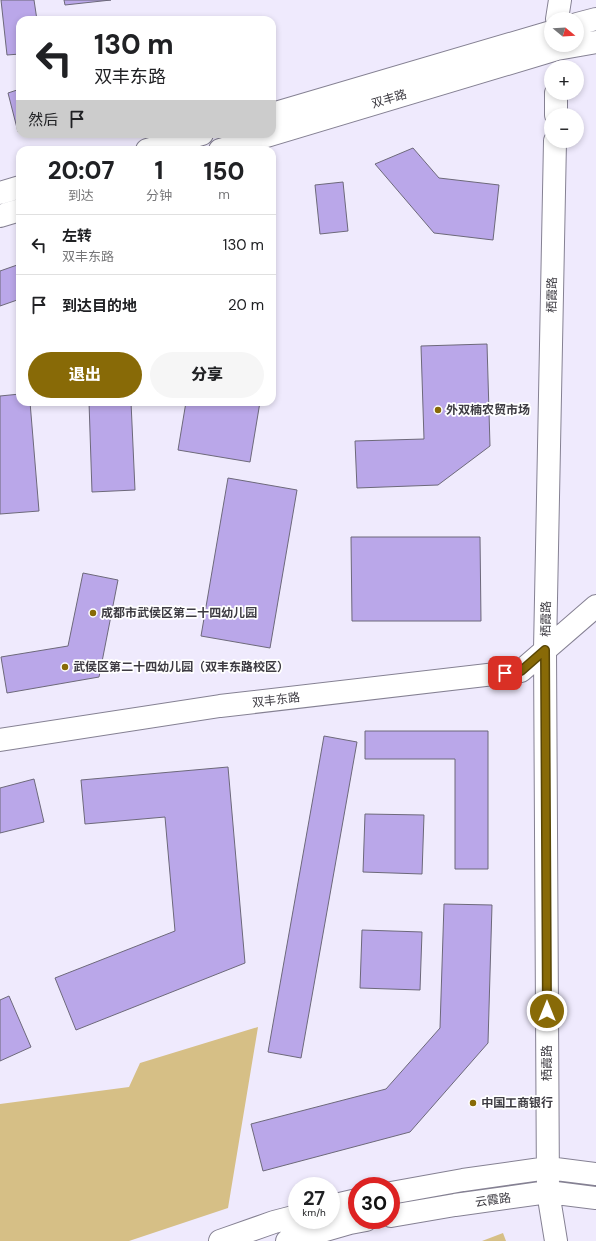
<!DOCTYPE html>
<html lang="zh">
<head>
<meta charset="utf-8">
<style>
	body { margin:0; font-family:"DM Sans","Noto Sans SC",sans-serif; background:#f6f6f6; color:#202124; height:100vh; display:flex; flex-direction:column; font-size:15px; white-space:nowrap }
	* { box-sizing:border-box; margin:0 }
	p { font-size:13px; color:#757577 }
	.icon { flex:none; width:22px; height:22px; fill:none; stroke:currentColor; stroke-width:2; stroke-linecap:round; stroke-linejoin:round }
	.map { position:relative; flex:1; overflow:hidden }
	.panel { position:absolute; left:16px; top:146px; width:260px; height:260px; display:flex; flex-direction:column; background:#fff; border-radius:12px; box-shadow:0 2px 6px #0003 }
	.panel>* { flex:none }
	.hud { position:absolute; left:16px; top:16px; width:260px; height:122px; border-radius:12px; box-shadow:0 2px 6px #0003; background:#fff; color:#202124; overflow:hidden }
	.needle { width:26px; rotate:108deg }
	.buttons { position:absolute; left:544px; top:12px; display:grid; gap:8px }
	.buttons a { display:grid; place-items:center; width:40px; height:40px; border-radius:50%; background:#fff; box-shadow:0 2px 6px #0003; font-size:20px }
	.speed { position:absolute; left:288px; top:1177px; display:flex; gap:8px; font-size:20px; font-weight:700; text-align:center }
	.speed>* { display:grid; place-content:center; width:52px; height:52px; border-radius:50%; background:#fff; box-shadow:0 2px 6px #0003; line-height:1 }
	.speed small { font-size:10px; font-weight:400 }
	.speed .limit { border:6px solid #d22; background:#fff; color:#111 }
	.pin { position:absolute; display:grid; place-items:center; width:34px; height:34px; color:#fff; margin:-17px; border-radius:8px; box-shadow:0 2px 6px #0006 }
	.me { position:absolute; width:44px; margin:-22px; rotate:0deg; stroke-linejoin:round; filter:drop-shadow(0 0 3px #0008) }
	.turn { display:flex; align-items:center; gap:14px; height:84px; padding:0 12px; font-size:18px }
	.turn .icon { width:52px; height:52px; stroke-width:2.5 }
	.turn b { display:block; font-size:28px; line-height:34px }
	.then { display:flex; align-items:center; height:38px; padding:0 12px; background:#0003; gap:8px; font-size:15px }
	.eta { display:flex; justify-content:space-evenly; align-items:center; height:68px; text-align:center }
	.eta b { font-size:24px; font-weight:800; line-height:28px }
	.primary-button { display:flex; gap:8px; margin-top:auto; padding:8px 12px }
	.primary-button a { flex:1; height:46px; border-radius:24px; background:#886a07; color:#fff; font-size:16px; font-weight:800; line-height:46px; text-align:center }
	.primary-button a+a { background:#f6f6f6; color:#202124 }
	ul { padding:0; list-style:none }
	li { display:flex; align-items:center; gap:12px; height:60px; padding:0 12px; border-top:1px solid #e0e0e0 }
	li div { flex:1 }
	li b { display:block; font-size:15px }
	li em { font-style:normal }
	.map>svg:first-child { display:block }
	.green { fill:#d6bf86 }
	.building { fill:#baa7e9; stroke:#6d697a }
	.lines { fill:none; stroke-linecap:round; stroke-linejoin:round }
	.minor-casing { stroke:#858193; stroke-width:24 }
	.minor { stroke:#fff; stroke-width:22 }
	.route-casing { stroke:#584505; stroke-width:10 }
	.route { stroke:#886a07; stroke-width:7 }
	.poi-dot { fill:#886a07; stroke:#fff; stroke-width:1.5 }
	.labels { text-anchor:middle; dominant-baseline:central; stroke-width:3.5; stroke-linejoin:round; paint-order:stroke }
	.street-label { font-size:12px; fill:#3d3b42; stroke:#fff }
	.poi-label { font-size:12px; font-weight:bold; fill:#3d3b42; stroke:#fff; text-anchor:start }
</style>
</head>
<body>
<div class="map">
<svg width="596" height="1241" viewBox="0 0 596 1241">
	<rect width="100%" height="100%" fill="#efeafd"/>
	<path class="green" d="M258 1027 228 1208 129 1241H0V1104L129 1087 140 1063Z
		M503 1233 506 1241H482Z"/>
	<path class="building" d="M1 0H34L37 20H20V54L7 55Z
		M64 0H111L65 5Z
		M20 89V131L18 132 8 93Z
		M413 148 439 178 499 185 493 240 434 233 375 164Z
		M343 182 348 231 320 234 315 185Z
		M20 264V299L0 306V271Z
		M487 344 490 446 438 485 357 488 355 441 424 439 421 346Z
		M20 394V402H30L39 511 0 514V396Z
		M89 402H131L135 490 92 492Z
		M186 402H260L250 462 178 450Z
		M228 478 297 490 270 648 201 636Z
		M351 537H480L481 621H352Z
		M83 573 118 580 99 677 7 693 1 657 68 646Z
		M365 731H488V869H455V759H365Z
		M324 736 357 742 301 1058 268 1052Z
		M228 767 245 963 76 1030 55 978 175 931 165 817 85 824 81 780Z
		M34 779 44 822 0 833V788Z
		M365 814 424 815 422 874 363 872Z
		M444 904 492 905 488 1043 410 1132 263 1171 251 1124 386 1089 440 1028Z
		M362 930 422 932 420 990 360 988Z
		M9 996 31 1047 0 1061V1000Z"/>
	<g class="lines">
		<g class="minor-casing">
			<path id="minor" d="M557 19 560 0
				M577 24 596 19
				M272 114 551 32
				M556 115V93
				M555 141 545 650 548 1192 556 1241
				M147 150 202 134
				M220 150 557 49 596 42
				M0 193 20 187
				M0 216 20 210
				M0 740 220 706 521 671 596 606
				M391 1193 463 1180 548 1168 596 1174
				M331 1206 357 1200
				M391 1216 455 1205 548 1192 596 1198
				M220 1241 274 1222 297 1216
				M287 1241 350 1223 366 1220"/>
		</g>
		<use href="#minor" class="minor"/>
	</g>
	<g class="lines">
		<g class="route-casing">
			<path id="route" d="M505 673 521 671 545 650 547 1011"/>
		</g>
		<use href="#route" class="route"/>
	</g>
	<g class="poi-dot">
		<circle cx="438" cy="410" r="4"/>
		<circle cx="93" cy="613" r="4"/>
		<circle cx="65" cy="667" r="4"/>
		<circle cx="473" cy="1103" r="4"/>
	</g>
	<g class="labels">
		<g class="street-label">
			<text transform="translate(389 99) rotate(-17)">双丰路</text>
			<text transform="translate(552 295) rotate(-89)">栖霞路</text>
			<text transform="translate(546 619) rotate(-89)">栖霞路</text>
			<text transform="translate(276 700) rotate(-7)">双丰东路</text>
			<text transform="translate(547 1063) rotate(-90)">栖霞路</text>
			<text transform="translate(493 1200) rotate(-8)">云霞路</text>
		</g>
		<g class="poi-label">
			<text x="446" y="410">外双楠农贸市场</text>
			<text x="101" y="613">成都市武侯区第二十四幼儿园</text>
			<text x="73" y="667">武侯区第二十四幼儿园（双丰东路校区）</text>
			<text x="481" y="1103">中国工商银行</text>
		</g>
	</g>
</svg>
<div class="buttons">
<a><svg class="needle" viewBox="-14 -14 28 28"><path d="M0-13l5 13h-10z" fill="#e53935"/><path d="M0 13l5-13h-10z" fill="#757577"/></svg></a>
<a>+</a>
<a>−</a>
</div>
<div class="speed"><div>27<small>km/h</small></div><div class="limit">30</div></div>
<div class="pin" style="left:505px;top:673px;background:#d93025"><svg class="icon" aria-label="arrive" viewBox="0 0 24 24"><path d="M6 21V4h12l-3 4 3 4H6"/></svg></div>
<svg class="me" style="left:547px;top:1011px" viewBox="-20 -20 40 40"><circle r="17" fill="#886a07" stroke="#fff" stroke-width="3"/><path d="M0-11L8 9 0 5-8 9z" fill="#fff"/></svg>
<div class="hud">
<div class="turn"><svg class="icon" aria-label="left" viewBox="0 0 24 24"><path d="M17 20v-9H6M10 6l-5 5 5 5"/></svg><div><b>130 m</b>双丰东路</div></div>
<div class="then">然后<svg class="icon" aria-label="arrive" viewBox="0 0 24 24"><path d="M6 21V4h12l-3 4 3 4H6"/></svg></div>
</div>
<section class="panel">
<div class="eta">
<div><b>20:07</b><p>到达</p></div>
<div><b>1</b><p>分钟</p></div>
<div><b>150</b><p>m</p></div>
</div>
<ul>
<li><svg class="icon" aria-label="left" viewBox="0 0 24 24"><path d="M17 20v-9H6M10 6l-5 5 5 5"/></svg><div><b>左转</b><p>双丰东路</p></div><em>130 m</em></li>
<li><svg class="icon" aria-label="arrive" viewBox="0 0 24 24"><path d="M6 21V4h12l-3 4 3 4H6"/></svg><div><b>到达目的地</b></div><em>20 m</em></li>
</ul>
<div class="primary-button"><a>退出</a><a>分享</a></div>
</section>
</div>
</body>
</html>
